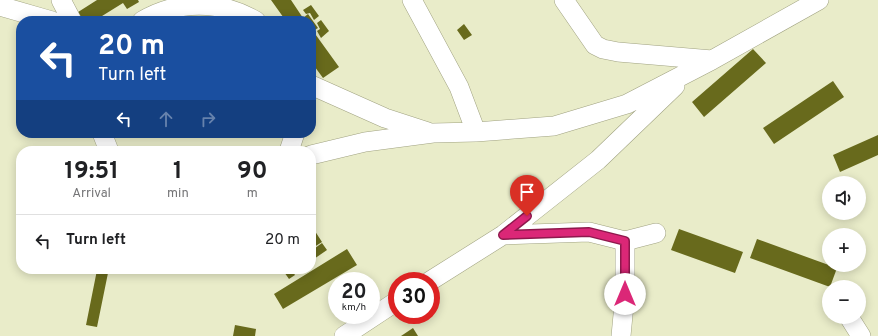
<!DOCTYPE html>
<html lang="en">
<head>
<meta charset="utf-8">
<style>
	body { margin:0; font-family:Overpass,sans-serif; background:#f6f6f6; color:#202124; height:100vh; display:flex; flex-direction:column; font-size:15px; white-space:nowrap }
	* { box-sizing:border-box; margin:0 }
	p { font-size:13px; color:#757577 }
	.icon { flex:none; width:22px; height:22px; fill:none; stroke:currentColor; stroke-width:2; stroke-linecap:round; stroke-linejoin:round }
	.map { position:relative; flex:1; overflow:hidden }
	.drawer { position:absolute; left:16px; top:146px; width:300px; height:128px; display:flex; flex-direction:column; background:#fff; border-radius:16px; box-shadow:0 2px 10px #0003 }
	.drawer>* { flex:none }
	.top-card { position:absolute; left:16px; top:16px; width:300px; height:122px; border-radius:16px; box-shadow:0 2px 10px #0003; background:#1a4fa0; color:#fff; overflow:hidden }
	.fabs { position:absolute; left:822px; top:176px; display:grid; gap:8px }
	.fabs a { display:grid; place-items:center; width:44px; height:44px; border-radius:50%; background:#fff; box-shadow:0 2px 10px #0003; font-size:20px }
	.speed { position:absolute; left:328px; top:272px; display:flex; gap:8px; font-size:20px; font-weight:700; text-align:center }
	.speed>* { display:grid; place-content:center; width:52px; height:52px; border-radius:50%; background:#fff; box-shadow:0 2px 10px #0003; line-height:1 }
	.speed small { font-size:10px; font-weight:400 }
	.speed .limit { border:6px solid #d22; background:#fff; color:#111 }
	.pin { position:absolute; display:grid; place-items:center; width:34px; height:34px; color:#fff; margin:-41px -17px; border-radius:50% 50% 50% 0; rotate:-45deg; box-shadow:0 0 4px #0007 }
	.pin .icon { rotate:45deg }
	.me { position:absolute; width:44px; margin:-22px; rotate:0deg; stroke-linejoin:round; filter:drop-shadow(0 0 3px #0008) }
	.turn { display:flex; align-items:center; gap:14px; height:84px; padding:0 16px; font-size:18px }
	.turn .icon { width:52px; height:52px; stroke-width:2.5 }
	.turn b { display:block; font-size:28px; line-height:34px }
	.lanes { display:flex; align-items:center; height:38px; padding:0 16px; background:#0003; justify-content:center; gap:20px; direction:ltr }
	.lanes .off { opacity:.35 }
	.eta { display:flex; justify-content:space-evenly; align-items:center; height:68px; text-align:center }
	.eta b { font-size:24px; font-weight:700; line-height:28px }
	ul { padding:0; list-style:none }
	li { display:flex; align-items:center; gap:12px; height:52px; padding:0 16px; border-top:1px solid #e0e0e0 }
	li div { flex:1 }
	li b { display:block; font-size:15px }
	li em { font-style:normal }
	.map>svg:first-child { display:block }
	.building { fill:#686a1c }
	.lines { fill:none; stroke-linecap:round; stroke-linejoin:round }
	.minor-casing { stroke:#a0a281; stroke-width:20 }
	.minor { stroke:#fff; stroke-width:19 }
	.route-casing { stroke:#8e194d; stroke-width:10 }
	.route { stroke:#db2777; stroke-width:7 }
</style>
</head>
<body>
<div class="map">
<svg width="878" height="336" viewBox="0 0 878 336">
	<rect width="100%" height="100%" fill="#e9ecc9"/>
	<path class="building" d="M97 0H138L139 2 127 9 123 3 94 21H80L75 14Z
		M271 0H291L303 18 308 14 318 28 313 31 339 67 323 78 312 63 311 64V21H286Z
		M311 5 319 16 314 20 310 13 306 14 303 10Z
		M321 20 329 31 321 38 317 31 320 29 317 23Z
		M464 24 472 35 464 40 457 30Z
		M753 49 766 63 704 117 692 102Z
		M833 81 844 97 774 144 763 128Z
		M878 135V155L840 172 833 155Z
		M311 225 322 242 311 249Z
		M679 229 743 252 735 273 671 250Z
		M757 239 837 268 830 287 750 258Z
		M322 243 327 250 311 261V251Z
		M347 249 357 265 283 309 274 294Z
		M282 269H291L295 275 289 279Z
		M97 270 108 273 97 327 86 325Z
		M235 325 256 329 255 336H233Z
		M413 328 418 336H401Z"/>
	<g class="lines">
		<g class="minor-casing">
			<path id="minor" d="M61 0 72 21
				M412 0 459 87 476 132
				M564 0 595 45 603 49 618 52 712 60
				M0 6 52 21
				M142 21C177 0 221 0 256 21
				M311 85 385 118 428 132
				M102 133 109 151
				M289 151 295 133
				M311 155 365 142 433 133 476 132 554 126 627 104 712 60 819 0
				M503 235 589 232 625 241 656 233
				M430 281 503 235 598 160 675 86
				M849 317 861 336
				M344 336 397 301
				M621 336 625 294V241"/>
		</g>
		<use href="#minor" class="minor"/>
	</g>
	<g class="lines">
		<g class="route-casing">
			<path id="route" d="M527 216 503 235 589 232 625 241V294"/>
		</g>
		<use href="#route" class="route"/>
	</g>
</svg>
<div class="fabs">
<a><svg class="icon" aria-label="sound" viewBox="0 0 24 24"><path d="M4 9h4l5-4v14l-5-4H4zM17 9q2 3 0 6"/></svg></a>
<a>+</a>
<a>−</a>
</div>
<div class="speed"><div>20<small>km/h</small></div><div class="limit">30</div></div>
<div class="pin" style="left:527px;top:216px;background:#d93025"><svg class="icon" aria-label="arrive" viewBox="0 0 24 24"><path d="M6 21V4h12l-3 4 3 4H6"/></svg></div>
<svg class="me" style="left:625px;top:294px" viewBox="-20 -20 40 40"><circle r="19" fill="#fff"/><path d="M0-13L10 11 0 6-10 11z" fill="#db2777"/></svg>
<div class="top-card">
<div class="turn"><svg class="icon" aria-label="left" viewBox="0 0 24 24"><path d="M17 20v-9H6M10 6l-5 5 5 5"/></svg><div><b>20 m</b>Turn left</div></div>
<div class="lanes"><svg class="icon" aria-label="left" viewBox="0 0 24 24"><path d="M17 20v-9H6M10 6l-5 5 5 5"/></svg><svg class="icon off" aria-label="ahead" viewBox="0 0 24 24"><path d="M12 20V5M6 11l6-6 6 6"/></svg><svg class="icon off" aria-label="right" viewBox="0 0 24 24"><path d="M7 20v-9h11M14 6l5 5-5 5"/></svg></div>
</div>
<section class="drawer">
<div class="eta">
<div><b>19:51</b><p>Arrival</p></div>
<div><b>1</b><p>min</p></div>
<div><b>90</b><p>m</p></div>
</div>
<ul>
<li><svg class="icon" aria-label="left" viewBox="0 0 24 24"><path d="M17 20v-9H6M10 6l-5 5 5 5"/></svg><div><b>Turn left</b></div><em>20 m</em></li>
</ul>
</section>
</div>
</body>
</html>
